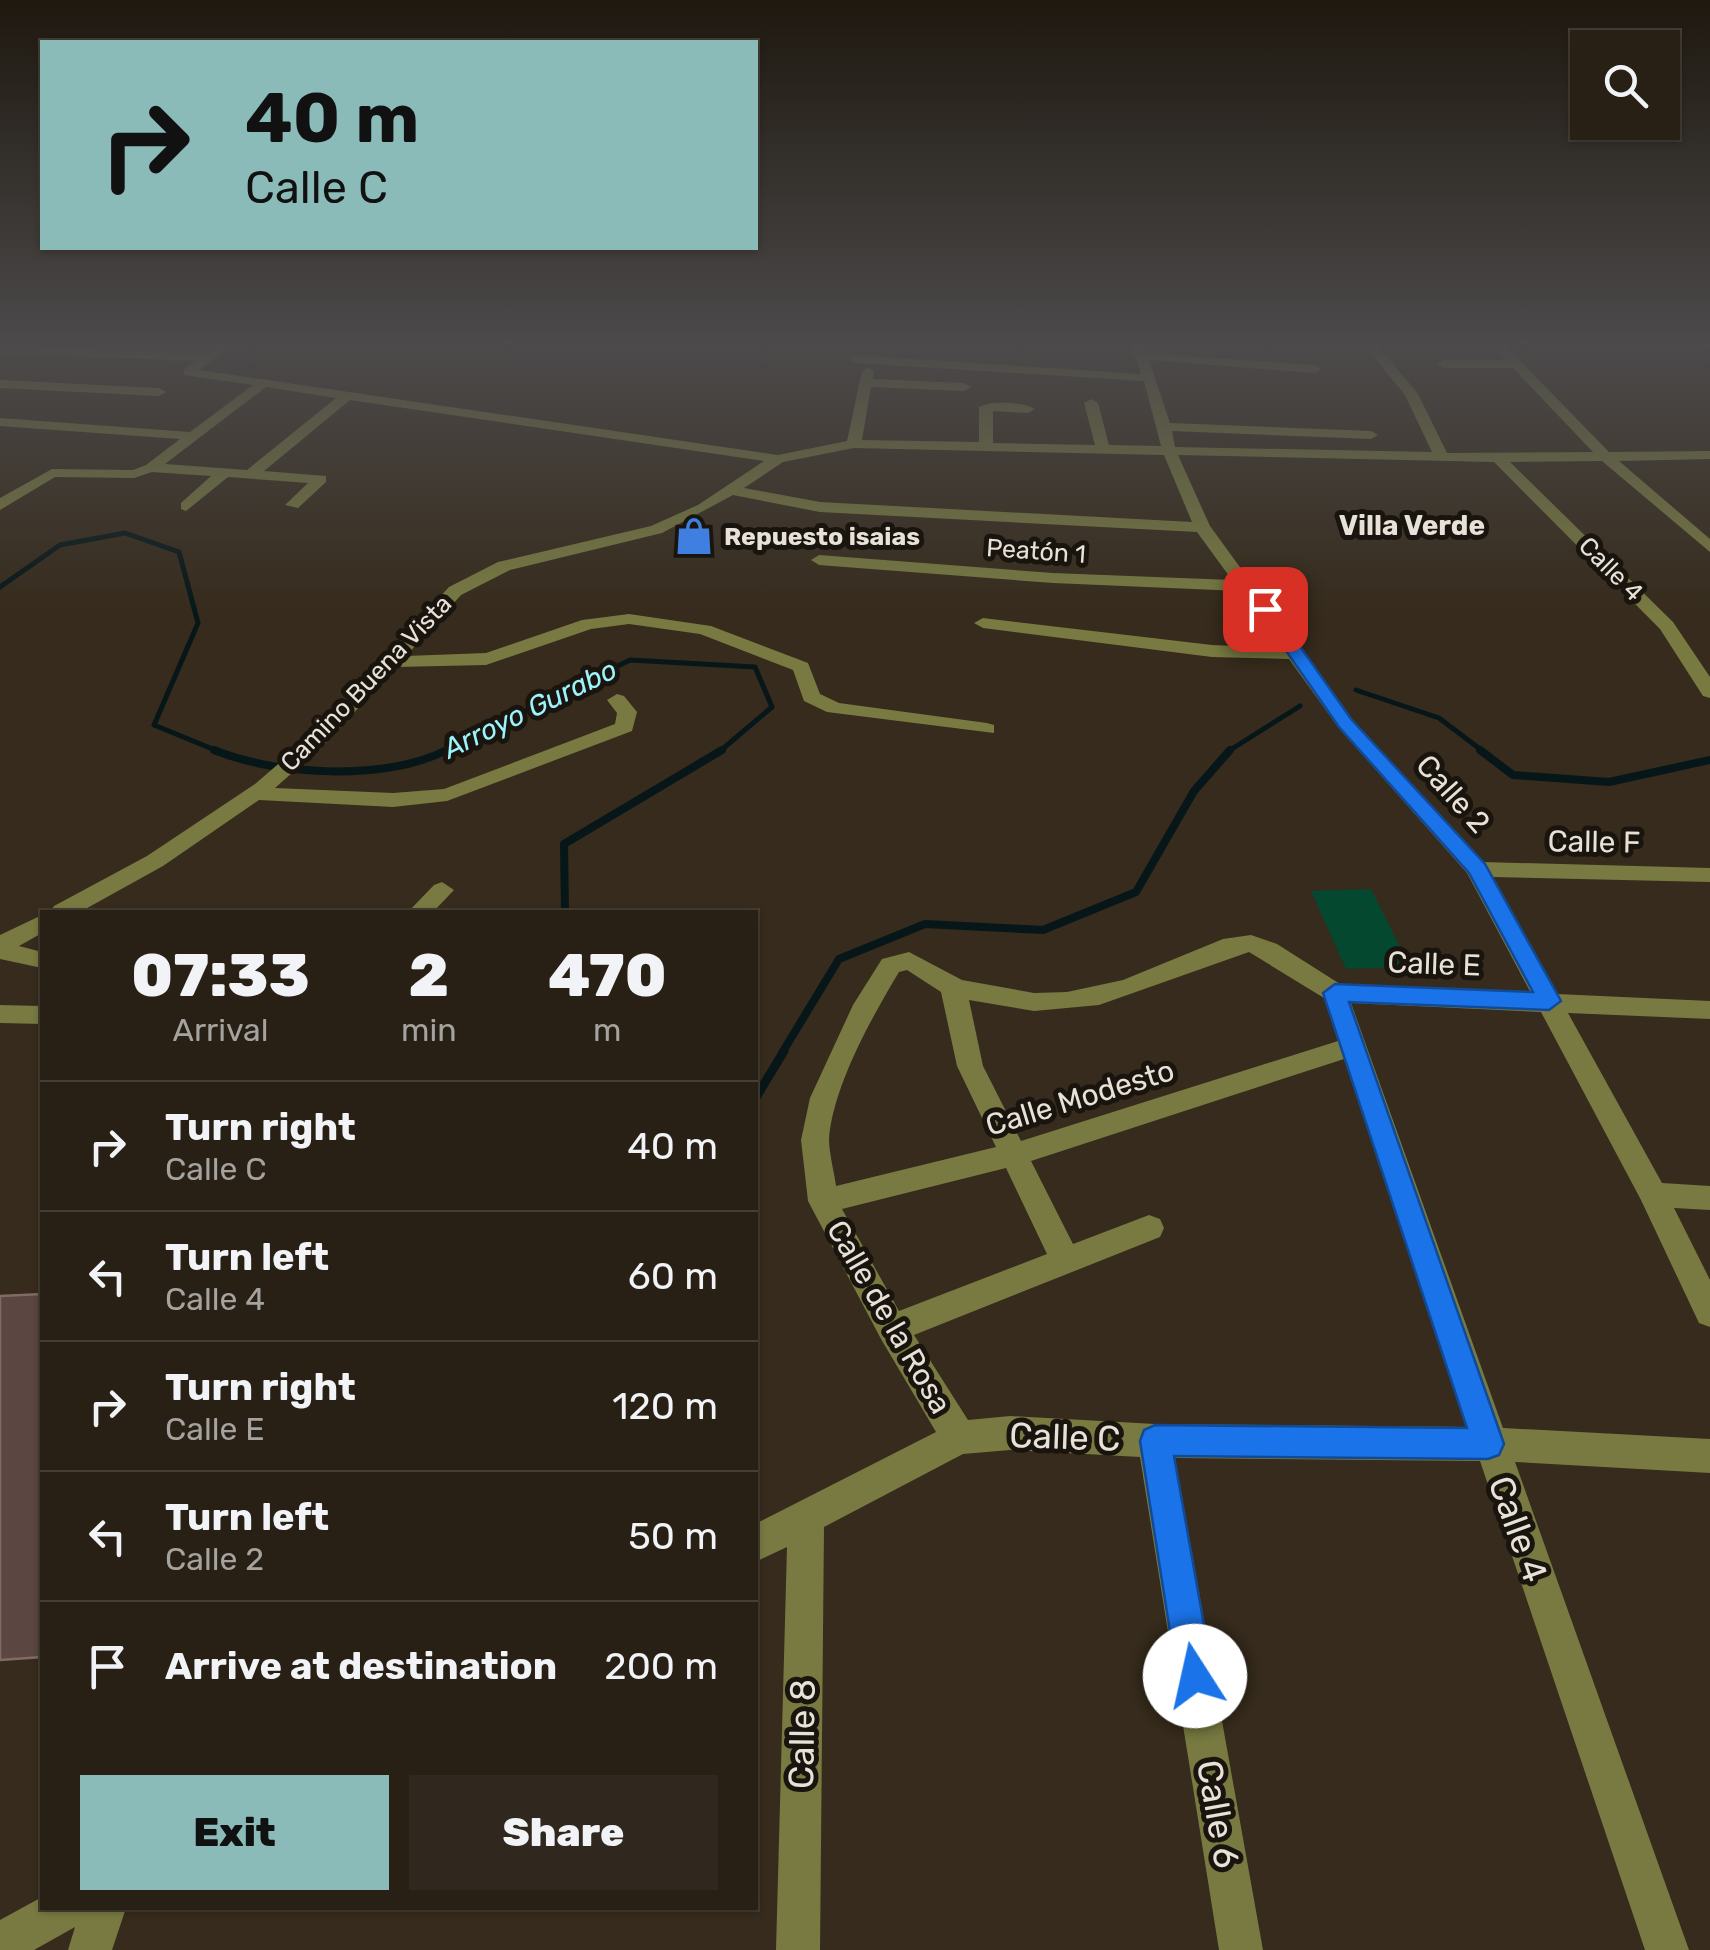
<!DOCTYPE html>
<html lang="en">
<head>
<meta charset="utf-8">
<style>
	body { margin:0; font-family:Rubik,sans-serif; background:#30281e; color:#f1f3f6; height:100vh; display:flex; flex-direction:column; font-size:38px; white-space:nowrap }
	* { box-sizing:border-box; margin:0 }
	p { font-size:32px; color:#a5a3a0 }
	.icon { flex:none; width:55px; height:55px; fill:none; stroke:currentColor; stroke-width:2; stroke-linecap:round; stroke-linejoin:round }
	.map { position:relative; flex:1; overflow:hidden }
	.drawer { position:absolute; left:40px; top:910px; width:718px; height:1000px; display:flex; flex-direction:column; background:#282015; border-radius:0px; box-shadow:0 2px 8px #0004,0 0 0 2px #443e34 }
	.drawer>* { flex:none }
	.guide { position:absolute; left:40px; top:40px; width:718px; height:210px; border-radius:0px; box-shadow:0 2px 8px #0004,0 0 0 2px #443e34; background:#8bbbb9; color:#111; overflow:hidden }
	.buttons { position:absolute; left:1570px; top:30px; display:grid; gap:20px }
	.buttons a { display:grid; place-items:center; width:110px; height:110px; border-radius:0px; background:#282015; box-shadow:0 2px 8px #0004,0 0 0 2px #443e34; font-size:50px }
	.pin { position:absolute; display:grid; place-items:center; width:85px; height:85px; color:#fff; margin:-42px; border-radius:20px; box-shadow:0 5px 15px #0006 }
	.me { position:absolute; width:110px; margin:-55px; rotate:350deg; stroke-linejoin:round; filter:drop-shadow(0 0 8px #0008) }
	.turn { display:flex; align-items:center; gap:35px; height:210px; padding:0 40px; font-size:45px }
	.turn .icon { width:130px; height:130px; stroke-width:2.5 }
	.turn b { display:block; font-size:70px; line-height:85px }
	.eta { display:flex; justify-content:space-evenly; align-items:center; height:170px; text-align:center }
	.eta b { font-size:60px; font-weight:800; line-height:70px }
	.primary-button { display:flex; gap:20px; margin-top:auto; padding:20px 40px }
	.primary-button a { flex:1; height:115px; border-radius:0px; background:#8bbbb9; color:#111; font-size:40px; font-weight:800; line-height:115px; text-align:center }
	.primary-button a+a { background:#30281e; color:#f1f3f6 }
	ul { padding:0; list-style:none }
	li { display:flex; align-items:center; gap:30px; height:130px; padding:0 40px; border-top:2px solid #443e34 }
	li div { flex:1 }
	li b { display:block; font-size:38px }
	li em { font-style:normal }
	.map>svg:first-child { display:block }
	.green { fill:#03482f }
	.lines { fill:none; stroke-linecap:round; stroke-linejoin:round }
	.stream-far2 { stroke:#071719; stroke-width:5 }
	.stream-far1 { stroke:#071719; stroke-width:8 }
	.stream { stroke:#071719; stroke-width:9 }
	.building { fill:#5b4641; stroke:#816b66; stroke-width:2.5 }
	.minor { fill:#787a41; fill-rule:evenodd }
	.route { fill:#1a73e8; stroke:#114b97; stroke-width:2.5 }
	.labels { text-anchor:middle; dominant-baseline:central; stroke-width:10; stroke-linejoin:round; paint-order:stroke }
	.far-poi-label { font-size:25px; font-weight:bold; fill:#e8e1d8; stroke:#19150e; text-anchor:start }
	.far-street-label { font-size:25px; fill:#e8e1d8; stroke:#19150e }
	.far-neighbourhood-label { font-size:28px; font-weight:bold; fill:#e8e1d8; stroke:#19150e }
	.far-water-label { font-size:28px; font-style:italic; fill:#9bf4fc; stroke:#19150e }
	.street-label { font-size:30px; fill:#e8e1d8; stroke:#19150e }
	.near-street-label { font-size:35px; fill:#e8e1d8; stroke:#19150e }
</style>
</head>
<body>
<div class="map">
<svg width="1710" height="1950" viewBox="0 0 1710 1950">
	<rect width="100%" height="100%" fill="#362b1c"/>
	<path class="green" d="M1371 889 1410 967 1346 969 1311 891Z"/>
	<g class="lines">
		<path class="stream-far2" d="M0 587 60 545 125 533 179 552 198 623 154 725 220 752
			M1356 690 1439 718 1484 752
			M442 752 630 660 755 667 772 707 719 752
			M1227 752 1300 706"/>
		<path class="stream-far1" d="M214 750C278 776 385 781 447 750
			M1480 750 1513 775 1609 782 1710 760
			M565 912 564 844 722 750
			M782 1053 839 959 925 924 1043 930 1136 892 1194 791 1230 750"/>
		<path class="stream" d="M755 1099 784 1051"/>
	</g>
	<path class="building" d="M42 1294V1657L0 1660V1296Z"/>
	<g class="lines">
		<path class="minor" d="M224 341H238L199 370 778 455 847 441 862 371 868 367 874 371 873 379 964 383 971 387 964 391 871 387 862 440 979 442V407C991 400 1023 402 1035 409L1028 413 993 411V443L1095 445 1084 403 1091 399 1098 403 1109 445 1161 446 1144 381 855 363 849 359 855 355 1141 374 1130 341H1142L1146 353 1315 365 1321 369 1315 373 1149 360 1170 423 1371 431 1378 435 1371 439 1172 431 1175 447 1432 452 1405 395 1361 341H1374L1418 394 1447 453 1593 452 1513 368H1443L1437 364 1443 360H1506L1488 341H1501L1609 452 1710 451V459L1619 461 1710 539V552L1602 461 1510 462 1673 622 1710 677V698L1703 696 1660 629 1494 462 1178 455 1210 526 1250 581 1256 582V589L1352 719 1483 862 1710 868V882L1493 877 1557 994 1710 1001V1019L1568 1013 1662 1183 1710 1186V1210L1674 1208 1710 1280V1327L1699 1323 1641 1200 1541 1012 1351 1003 1503 1428 1710 1439V1473L1515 1462 1689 1950H1645L1480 1461 1175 1458 1263 1950H1219L1140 1457 1010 1450 963 1454 824 1527 820 1950H776L787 1547 755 1562V1524L936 1432 881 1339 808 1201 801 1140 810 1098 853 1005 882 959 909 952 962 980 1034 993 1067 992 1123 980 1223 939 1251 935 1277 944 1340 984 1531 993 1467 873 1338 727 1289 659 1212 657 983 628 974 623 983 618 1212 645 1281 648 1240 591 1053 583 819 565 811 560 819 555 1053 573 1232 580 1197 532 820 512 733 495 662 533 510 570 461 595 406 656 486 653 582 620 629 614 711 626 808 663 820 694 839 703 987 723 994 725V733L827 712 804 701 793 670 700 634 629 624 591 629 486 665 396 667 326 743 275 788 393 793 444 789 615 724 617 713 607 700 617 694 624 696 637 712 632 731 447 801 393 807 259 800 163 866 80 912H50L54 906 147 856 255 784 312 735 449 587 498 562 651 526 698 505 764 461 350 400 264 471 326 476V482L298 508 285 505 308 483 228 477 186 511 181 509V503L211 476 152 472 134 478 55 477 0 510V498L52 469 133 470 146 465 180 439 0 426V418L190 432 253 385 184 375V369L195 361 0 353V345L205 354ZM266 387 336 398 247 470 165 464ZM854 448 1164 455 1192 522 820 502 744 488 783 462ZM1249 952 1324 998 1338 1041 1021 1141 983 1066 969 1000 1034 1011 1099 1005ZM907 970 941 992 957 1066 996 1147 836 1186C834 1171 829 1153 829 1139 833 1086 872 1017 899 972ZM1344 1059 1468 1427 1155 1424 1010 1416 968 1420 914 1335 1160 1237 1164 1228 1160 1219 1149 1215 1073 1244 1031 1161ZM1006 1168 1047 1254 899 1311 842 1209Z
			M1697 341H1710V350Z
			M0 380 159 388 166 392 159 396 0 388Z
			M442 882 454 890 433 912H408L434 885Z
			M42 915V933L19 946 42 952V968L0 959V935Z
			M0 1005 42 1006V1024L0 1023Z
			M42 1897V1908H126L112 1950H68L75 1927 34 1950H0V1920Z"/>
	</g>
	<linearGradient id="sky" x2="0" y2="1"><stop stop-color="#1e180f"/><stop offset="0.56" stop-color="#4c4a4b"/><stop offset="1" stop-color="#4c4a4b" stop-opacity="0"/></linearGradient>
	<rect width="1710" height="614" fill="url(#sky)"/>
	<path class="route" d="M1265 604 1271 605 1351 719 1485 864 1561 1001 1549 1010 1349 1002 1504 1444 1499 1455 1488 1459 1174 1456 1213 1676 1208 1688 1195 1694 1182 1688 1177 1676 1140 1441 1144 1430 1155 1425 1467 1428 1323 993 1335 984 1533 992 1469 873 1339 727 1257 609Z"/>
	<defs>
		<g id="shop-bare" transform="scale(3)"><path d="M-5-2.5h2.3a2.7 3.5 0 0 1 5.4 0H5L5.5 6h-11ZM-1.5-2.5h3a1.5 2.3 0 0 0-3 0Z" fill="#3f7fe0" stroke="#19150e" stroke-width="2.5" paint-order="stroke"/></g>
	</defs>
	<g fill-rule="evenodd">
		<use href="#shop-bare" x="694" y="536"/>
	</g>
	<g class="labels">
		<g class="far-poi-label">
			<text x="724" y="536">Repuesto isaias</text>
		</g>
		<g class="far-street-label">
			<text transform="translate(1036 551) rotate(4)">Peatón 1</text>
			<text transform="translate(1611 569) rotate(45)">Calle 4</text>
			<text transform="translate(366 683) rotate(-46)">Camino Buena Vista</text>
		</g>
		<g class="far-neighbourhood-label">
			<text x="1412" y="525">Villa Verde</text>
		</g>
		<g class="far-water-label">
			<text transform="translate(530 709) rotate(-26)">Arroyo Gurabo</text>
		</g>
		<g class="street-label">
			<text transform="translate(1453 794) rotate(48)">Calle 2</text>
			<text transform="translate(1594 842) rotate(1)">Calle F</text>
			<text transform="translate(1434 964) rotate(2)">Calle E</text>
			<text transform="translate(1080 1098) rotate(-17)">Calle Modesto</text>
			<text transform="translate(889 1317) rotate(60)">Calle de la Rosa</text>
		</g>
		<g class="near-street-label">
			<text transform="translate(1065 1437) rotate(2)">Calle C</text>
			<text transform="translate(1518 1529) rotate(70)">Calle 4</text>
			<text transform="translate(802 1734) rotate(-89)">Calle 8</text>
			<text transform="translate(1218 1814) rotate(80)">Calle 6</text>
		</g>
	</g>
</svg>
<div class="buttons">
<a><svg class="icon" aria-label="search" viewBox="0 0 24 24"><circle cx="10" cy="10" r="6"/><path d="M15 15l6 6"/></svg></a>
</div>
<div class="pin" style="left:1265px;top:609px;background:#d93025"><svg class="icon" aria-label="arrive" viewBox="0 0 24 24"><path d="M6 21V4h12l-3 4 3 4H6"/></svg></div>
<svg class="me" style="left:1195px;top:1676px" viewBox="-20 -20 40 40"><circle r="19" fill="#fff"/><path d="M0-13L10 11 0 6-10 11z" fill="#1a73e8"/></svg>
<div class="guide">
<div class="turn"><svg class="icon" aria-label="right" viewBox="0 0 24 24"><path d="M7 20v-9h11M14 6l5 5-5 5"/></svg><div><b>40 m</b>Calle C</div></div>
</div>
<section class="drawer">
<div class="eta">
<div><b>07:33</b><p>Arrival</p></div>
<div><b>2</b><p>min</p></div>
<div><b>470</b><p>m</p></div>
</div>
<ul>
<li><svg class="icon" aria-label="right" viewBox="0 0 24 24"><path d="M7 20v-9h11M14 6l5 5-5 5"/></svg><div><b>Turn right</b><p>Calle C</p></div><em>40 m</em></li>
<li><svg class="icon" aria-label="left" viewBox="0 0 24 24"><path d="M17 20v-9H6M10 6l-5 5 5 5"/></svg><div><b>Turn left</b><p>Calle 4</p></div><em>60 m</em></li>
<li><svg class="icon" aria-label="right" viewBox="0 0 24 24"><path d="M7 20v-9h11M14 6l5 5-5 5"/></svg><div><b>Turn right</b><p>Calle E</p></div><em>120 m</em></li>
<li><svg class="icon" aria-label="left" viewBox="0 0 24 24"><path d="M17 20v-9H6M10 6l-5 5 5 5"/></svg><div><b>Turn left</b><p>Calle 2</p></div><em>50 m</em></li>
<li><svg class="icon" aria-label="arrive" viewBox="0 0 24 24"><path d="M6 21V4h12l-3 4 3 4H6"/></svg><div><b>Arrive at destination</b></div><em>200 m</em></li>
</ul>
<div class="primary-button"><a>Exit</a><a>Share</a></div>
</section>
</div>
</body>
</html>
